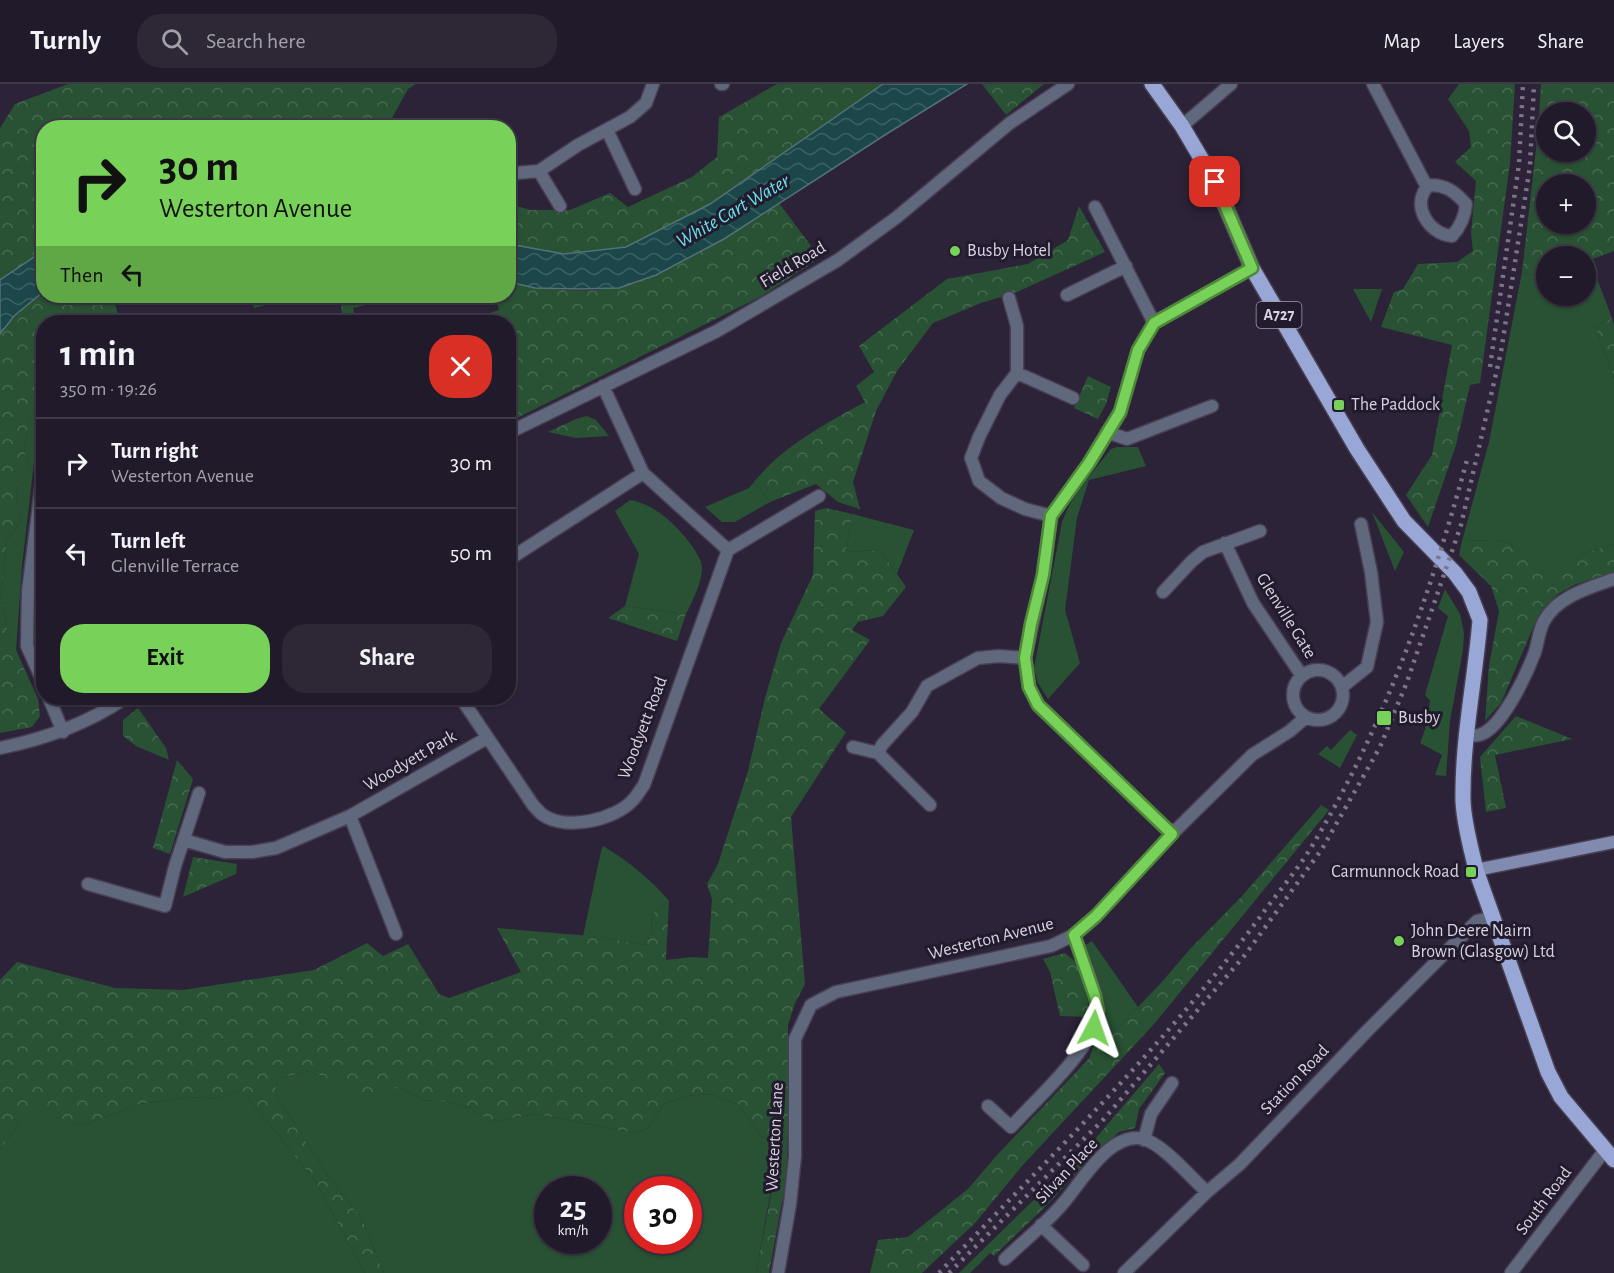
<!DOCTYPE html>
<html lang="en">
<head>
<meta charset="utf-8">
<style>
	body { margin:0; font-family:"Alegreya Sans",sans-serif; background:#2d2736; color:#f1f3f6; height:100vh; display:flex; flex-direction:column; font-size:22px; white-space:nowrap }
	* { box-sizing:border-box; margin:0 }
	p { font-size:20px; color:#a2a1a8 }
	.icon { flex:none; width:33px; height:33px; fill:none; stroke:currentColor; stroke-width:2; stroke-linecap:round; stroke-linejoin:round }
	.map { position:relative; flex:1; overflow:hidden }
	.sheet { position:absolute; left:36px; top:231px; width:480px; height:390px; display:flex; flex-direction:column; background:#211a2a; border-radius:24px; box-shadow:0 2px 4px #0004,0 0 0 2px #3e3847 }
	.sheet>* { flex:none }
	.banner { position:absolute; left:36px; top:36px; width:480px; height:183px; border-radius:24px; box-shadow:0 2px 4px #0004,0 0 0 2px #3e3847; background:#78d158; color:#111; overflow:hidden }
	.controls { position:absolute; left:1536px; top:18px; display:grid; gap:12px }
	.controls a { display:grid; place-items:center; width:60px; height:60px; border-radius:50%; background:#211a2a; box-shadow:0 2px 4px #0004,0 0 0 2px #3e3847; font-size:30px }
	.speed { position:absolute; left:534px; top:1092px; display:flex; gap:12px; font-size:30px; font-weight:700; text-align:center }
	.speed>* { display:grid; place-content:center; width:78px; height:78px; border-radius:50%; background:#211a2a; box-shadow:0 2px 4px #0004,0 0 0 2px #3e3847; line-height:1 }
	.speed small { font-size:15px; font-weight:400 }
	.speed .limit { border:9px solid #d22; background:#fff; color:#111 }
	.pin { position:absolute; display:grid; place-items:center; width:51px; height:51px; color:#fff; margin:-26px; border-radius:12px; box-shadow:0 3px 9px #0006 }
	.me { position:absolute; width:66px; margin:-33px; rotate:4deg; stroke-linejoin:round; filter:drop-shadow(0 0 4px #0008) }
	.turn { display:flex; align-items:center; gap:21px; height:126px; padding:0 24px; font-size:27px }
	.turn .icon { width:78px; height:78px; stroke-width:2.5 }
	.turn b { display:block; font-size:42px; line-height:51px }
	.then { display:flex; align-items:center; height:57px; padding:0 24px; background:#0003; gap:12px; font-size:22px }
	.round { display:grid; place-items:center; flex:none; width:63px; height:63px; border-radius:24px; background:#2d2736 }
	.head { display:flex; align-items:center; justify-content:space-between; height:102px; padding:0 24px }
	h1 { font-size:36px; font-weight:700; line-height:45px }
	.action { display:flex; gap:12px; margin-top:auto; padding:12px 24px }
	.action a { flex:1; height:69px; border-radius:24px; background:#78d158; color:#111; font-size:24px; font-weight:700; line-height:69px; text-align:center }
	.action a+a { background:#2d2736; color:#f1f3f6 }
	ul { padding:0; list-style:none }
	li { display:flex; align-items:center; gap:18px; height:90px; padding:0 24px; border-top:2px solid #3e3847 }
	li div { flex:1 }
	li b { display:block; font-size:22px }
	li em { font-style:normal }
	header { display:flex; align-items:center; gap:36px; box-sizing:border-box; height:84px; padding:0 30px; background:#211a2a; border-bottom:2px solid #3e3847 }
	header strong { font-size:28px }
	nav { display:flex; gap:33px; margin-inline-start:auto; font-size:21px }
	.search { width:420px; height:54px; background:#2d2736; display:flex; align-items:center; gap:15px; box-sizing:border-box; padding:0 21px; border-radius:24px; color:#a2a1a8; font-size:22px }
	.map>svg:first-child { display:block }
	.grass { fill:#285233; fill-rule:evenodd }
	.forest { fill:url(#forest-crowns); fill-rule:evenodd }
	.water { fill:url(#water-waves); stroke:#547177; stroke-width:1.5 }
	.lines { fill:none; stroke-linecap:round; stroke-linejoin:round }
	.street-casing { stroke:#483f53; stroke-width:15 }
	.secondary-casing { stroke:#483f53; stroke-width:15 }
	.primary-casing { stroke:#483f53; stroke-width:18 }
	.street { stroke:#60687e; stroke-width:12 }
	.secondary { stroke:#808baf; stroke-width:12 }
	.primary { stroke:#98a7d5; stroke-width:15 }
	.rail { stroke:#7d7587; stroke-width:4.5; stroke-dasharray:3 6; stroke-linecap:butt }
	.route-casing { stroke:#4e8839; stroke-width:15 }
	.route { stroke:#78d158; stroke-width:10 }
	.poi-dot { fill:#78d158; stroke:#221a2d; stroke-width:2 }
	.labels { text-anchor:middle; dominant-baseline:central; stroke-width:6; stroke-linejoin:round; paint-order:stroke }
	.shield { fill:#221a2d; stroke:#a19caa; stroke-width:1.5 }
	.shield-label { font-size:16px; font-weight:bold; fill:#d8d3e0 }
	.poi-label { font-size:18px; fill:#d8d3e0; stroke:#221a2d; text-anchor:start }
	.street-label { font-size:18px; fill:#d8d3e0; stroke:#221a2d }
	.water-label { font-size:20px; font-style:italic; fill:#68e4ed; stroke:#221a2d }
</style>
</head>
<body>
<header>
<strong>Turnly</strong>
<div class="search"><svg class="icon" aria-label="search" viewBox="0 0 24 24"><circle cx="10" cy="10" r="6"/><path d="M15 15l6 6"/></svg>Search here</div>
<nav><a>Map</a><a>Layers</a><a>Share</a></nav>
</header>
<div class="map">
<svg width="1614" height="1189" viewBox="0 0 1614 1189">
	<defs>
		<pattern id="forest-crowns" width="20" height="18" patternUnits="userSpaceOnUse" patternTransform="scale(1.5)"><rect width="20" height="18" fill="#285233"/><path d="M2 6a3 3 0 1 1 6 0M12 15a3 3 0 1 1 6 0" fill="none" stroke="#466a50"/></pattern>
		<pattern id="water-waves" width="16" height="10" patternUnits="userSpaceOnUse" patternTransform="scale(1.5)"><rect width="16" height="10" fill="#1b474a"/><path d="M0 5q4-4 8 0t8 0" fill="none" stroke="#3b6164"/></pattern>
	</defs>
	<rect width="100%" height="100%" fill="#2c2338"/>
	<path class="grass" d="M1546 175V212H1586V175L1590 176 1612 234 1595 243 1614 294V460L1585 469 1547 496 1510 460 1496 456 1462 457 1489 358 1522 188 1533 191Z
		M1353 205H1382L1371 238Z
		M43 304V322L38 344 22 482 16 568 8 548 1 511 7 456 21 437 17 425 18 391 31 387 24 365 29 338Z
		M1117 363H1138L1146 382 1089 396 1077 434 1065 526 1080 579 1048 615 1038 599 1034 584 1062 438C1072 410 1093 388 1111 365Z
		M754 398 770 418 735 438H722L705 423 749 404Z
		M630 416C642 418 651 423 660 429 673 438 703 469 702 485 701 501 693 515 686 530L625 522 639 470 615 427Z
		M1372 428 1404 468 1395 487Z
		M852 430 914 446 897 490 880 466 846 468Z
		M1445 505 1460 530 1464 549 1463 566 1450 637 1446 692 1435 691 1442 671 1420 659 1425 646 1430 617 1425 611 1448 532 1438 524Z
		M1350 646 1357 651 1340 684 1318 670 1327 662 1331 666Z
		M603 762C628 777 651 795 669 817L651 831 652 849 645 861 601 853 583 852 601 767Z
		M1092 857 1138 923 1089 975 1100 942 1084 862Z
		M309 987 373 1011 399 1003 424 1016 449 1018 470 1024 491 1038 536 1030 634 1049 648 1044 664 1020 686 1012 711 1010 739 1021 761 1052 776 1062 788 1051 786 1096 773 1094 756 1189H384L362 1135 327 1091 276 1010 277 995ZM548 1106H598V1156H548ZM638 1106H688V1156H638Z
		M241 1005 315 1097 365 1189H0V1065L16 1044 27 1022 81 1042 140 1020 191 1013 218 1015Z"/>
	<path class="forest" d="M68 0H416L408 5 387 43 44 44 43 167 0 196V44L15 20Z
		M777 0H883L710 120 626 163 564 170 509 160V120L531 126H570L610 109 628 123 692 93 717 73 719 33Z
		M982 0H1044L1006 31Z
		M1459 0H1515L1510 79 1480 299 1470 301 1456 361 1428 443 1406 411 1432 371 1452 261 1381 243 1394 208 1403 205 1418 180 1457 178 1473 167 1471 149 1476 97 1455 78 1471 63 1469 47 1448 15Z
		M1541 0H1614V167L1590 176 1586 175V172L1566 171 1546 172V175L1533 191 1522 188 1538 48ZM1546 28H1586V68H1546ZM1546 100H1586V140H1546Z
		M779 119 820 174 760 213 509 338 508 238H462L499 226 495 212H508L509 198C539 205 588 210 619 203 642 199 663 187 683 177 716 159 747 140 779 119Z
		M1079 122 1105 168 1017 208 981 219 933 239 897 287 876 327 853 398 860 425 838 418 816 400 770 418 754 398C783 362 825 340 865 318L856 302 874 288 859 262 947 195 1028 180 1068 156Z
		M43 208 44 212H113L120 238H44L43 304 29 338 24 365 31 387 18 392 17 425 21 437 7 456 1 511 8 548 38 615 40 632 32 643 0 649V250L13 232Z
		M251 212H280L281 217 254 224Z
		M341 212H402L353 224 356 238H342Z
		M1612 234 1614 241V294L1595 243Z
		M1088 292 1111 303 1106 320 1098 335 1074 324Z
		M587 332 596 336 609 352 576 354 548 348 576 335Z
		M826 424 852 430 846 468 880 466 906 503 883 532 858 538 852 546 870 556 819 625 846 648 791 733 805 900 795 919 788 941V1051L775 1062 761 1052 739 1021 711 1010 686 1012 664 1020 648 1044 634 1049 536 1030 491 1038 470 1024 449 1018 424 1016 399 1003 373 1012 309 987 277 995 276 1010 327 1091 362 1135 384 1189H365L315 1097 241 1005 218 1015 191 1013 140 1020 81 1042 27 1023 16 1044 0 1065V896L17 878 115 904 183 906 314 886 367 859 383 872 408 860 439 910 449 914 521 888 497 844 601 853 645 861 652 849 651 831 669 817 666 876 691 873 708 874 712 815 707 800 718 780 748 687 765 614 781 559 813 491 815 427Z
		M1496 456 1510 460 1547 495 1585 469 1614 460V488L1576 500 1558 510 1538 532 1501 619 1485 637 1489 582 1499 527 1491 502 1459 471 1462 457Z
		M625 522 686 530 677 557 608 534Z
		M138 624 166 664 169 676 136 662 123 652V636Z
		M1516 632 1572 655 1495 671 1506 724 1486 728 1480 673Z
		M177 676 193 695 170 770 153 764Z
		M1321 721 1329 726 1154 940 1022 1082 976 1138 922 1189H870L878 1156 908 1153 968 1105 998 1070 1161 899 1190 865 1243 811Z
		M193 773 237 780 236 790 183 813Z
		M1065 869 1077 879 1088 915V933L1060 932 1050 888 1043 875Z
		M1159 980 1165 989 1139 1025 1135 1044 1119 1048 1078 1087 1049 1119 994 1172 990 1169 970 1189H959L1090 1061Z
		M774 1094 786 1096 769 1189H756Z"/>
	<path class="water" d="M883 0H967L888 49 724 155 656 191 619 204 579 205 535 204 509 198V160L564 170 626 163 710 120Z
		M43 167V208L14 232 0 250V196Z"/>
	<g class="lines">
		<g class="street-casing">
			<path id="street" d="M721 0H723
				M1373 0 1427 103
				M1182 42 1231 0
				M607 46 635 105
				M508 86 516 89 539 87 578 61 630 33 646 19 653 0
				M539 87 560 122
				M1429 101C1446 101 1454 107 1466 120 1465 133 1461 142 1452 152 1428 150 1410 120 1429 101Z
				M1095 123 1154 239
				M1067 211 1126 182
				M1009 214 1017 242V289L1000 311 979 353 971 374 979 397 1001 414 1025 425 1051 432
				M1017 289 1073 314
				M1107 348 1127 355 1212 322
				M508 349 717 247 838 176 897 133 1010 39 1068 0
				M44 381 28 507 27 562 44 600
				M1225 459 1253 519 1302 592
				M728 466 819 412
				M508 476 643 389
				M1163 508 1192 477 1203 468 1260 447
				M1025 574 1029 603 1038 621 1172 750
				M1293 611a25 25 0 1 1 50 0a25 25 0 1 1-50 0Z
				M1342 603 1367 583 1377 538 1371 488 1361 440
				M49 614 63 648
				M461 614 533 721C536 724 540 729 543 731 566 747 615 736 633 716 637 712 640 706 644 701L728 466 643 389 603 302
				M1465 651C1470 651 1475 652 1479 651 1502 645 1527 589 1535 568 1538 558 1539 546 1544 537 1558 512 1589 504 1614 495
				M853 663 878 669
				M0 664C45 655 87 640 125 614
				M930 721 878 669 882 661 912 628 927 602 978 574 999 572 1025 574 1043 491 1051 432 1089 379 1120 329 1138 266 1154 239 1252 184
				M350 732 396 850
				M184 756 225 768H252L276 764 350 732 487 654
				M88 800 165 822 175 782 199 709
				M988 1022 1011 1043C1034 1017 1098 961 1098 926 1097 906 1081 871 1074 851
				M1144 1056 1151 1030 1172 999
				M1041 1141 1083 1181
				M1005 1175C1025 1156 1048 1138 1065 1117 1082 1097 1111 1046 1144 1055 1165 1062 1190 1093 1207 1108
				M778 1189 790 1120 795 1072V955L811 921 836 908 1051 862 1074 851 1096 832 1172 750 1252 671 1290 647 1306 633
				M1124 1189 1207 1108 1240 1080 1367 947 1477 837 1493 833
				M1511 1189 1605 1066"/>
		</g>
		<g class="secondary-casing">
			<path id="secondary" d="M1476 786 1614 758"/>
		</g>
		<g class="primary-casing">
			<path id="primary" d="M1152 0 1182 42 1215 98 1252 184 1357 365 1404 437 1455 489 1469 508 1480 536C1475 597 1462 656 1463 717 1464 740 1471 764 1476 786L1548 988 1561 1013 1614 1076"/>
		</g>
		<use href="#street" class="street"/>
		<use href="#secondary" class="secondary"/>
		<use href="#primary" class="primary"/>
		<path class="rail" d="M1490 283 1519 80 1523 0
			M939 1189C1049 1074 1165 961 1260 833 1278 808 1300 783 1315 757 1387 636 1430 511 1467 376
			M949 1189 1103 1036 1245 871 1322 765 1380 663 1407 598 1461 441 1501 268 1530 82 1534 0"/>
	</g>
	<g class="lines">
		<g class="route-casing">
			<path id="route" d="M1094 944 1098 927 1095 912 1074 851 1096 832 1172 750 1038 621 1029 603 1025 574 1031 540 1043 491 1051 432 1089 379 1120 328 1138 266 1154 239 1252 184 1215 98"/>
		</g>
		<use href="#route" class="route"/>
	</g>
	<g class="poi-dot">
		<circle cx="955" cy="167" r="6"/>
		<rect x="1333" y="315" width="12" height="12" rx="3"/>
		<rect x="1376" y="626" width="16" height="16" rx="3"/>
		<rect x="1465" y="782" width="12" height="12" rx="3"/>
		<circle cx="1399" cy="857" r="6"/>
	</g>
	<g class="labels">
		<rect class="shield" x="1256.5" y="218" width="45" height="26" rx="4.5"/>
		<g class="shield-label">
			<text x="1279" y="231">A727</text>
		</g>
		<g class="poi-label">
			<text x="967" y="167">Busby Hotel</text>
			<text x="1351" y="321">The Paddock</text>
			<text x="1398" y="634">Busby</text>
			<text x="1459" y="788" text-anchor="end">Carmunnock Road</text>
			<text x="1411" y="847">John Deere Nairn<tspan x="1411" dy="21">Brown (Glasgow) Ltd</tspan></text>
		</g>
		<g class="street-label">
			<text transform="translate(793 181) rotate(-31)">Field Road</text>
			<text transform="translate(1286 532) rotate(58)">Glenville Gate</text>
			<text transform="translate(643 644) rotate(-69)">Woodyett Road</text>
			<text transform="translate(410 677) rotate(-30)">Woodyett Park</text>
			<text transform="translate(991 855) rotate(-14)">Westerton Avenue</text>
			<text transform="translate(1295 996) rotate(-46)">Station Road</text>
			<text transform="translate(775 1053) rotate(-87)">Westerton Lane</text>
			<text transform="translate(1067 1087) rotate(-47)">Silvan Place</text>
			<text transform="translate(1544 1117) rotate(-53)">South Road</text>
		</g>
		<g class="water-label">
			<text transform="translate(733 127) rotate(-30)">White Cart Water</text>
		</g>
	</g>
</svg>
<div class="controls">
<a><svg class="icon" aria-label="search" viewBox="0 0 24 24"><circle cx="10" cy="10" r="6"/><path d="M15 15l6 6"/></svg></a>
<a>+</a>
<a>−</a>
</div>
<div class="speed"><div>25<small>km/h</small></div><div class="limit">30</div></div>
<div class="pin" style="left:1215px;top:98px;background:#d93025"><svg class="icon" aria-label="arrive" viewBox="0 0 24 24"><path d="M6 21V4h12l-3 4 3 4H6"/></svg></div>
<svg class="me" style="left:1094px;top:944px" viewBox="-20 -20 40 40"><path d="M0-17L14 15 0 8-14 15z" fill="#78d158" stroke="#fff" stroke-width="4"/></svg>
<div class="banner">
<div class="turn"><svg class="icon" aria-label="right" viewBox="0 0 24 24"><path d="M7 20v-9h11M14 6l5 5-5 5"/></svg><div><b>30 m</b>Westerton Avenue</div></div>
<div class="then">Then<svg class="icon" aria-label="left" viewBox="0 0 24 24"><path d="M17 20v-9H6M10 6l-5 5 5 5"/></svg></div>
</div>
<section class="sheet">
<div class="head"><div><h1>1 min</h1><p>350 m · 19:26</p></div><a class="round" style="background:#d93025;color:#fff"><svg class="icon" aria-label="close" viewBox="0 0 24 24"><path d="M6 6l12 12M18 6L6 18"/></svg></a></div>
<ul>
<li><svg class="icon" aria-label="right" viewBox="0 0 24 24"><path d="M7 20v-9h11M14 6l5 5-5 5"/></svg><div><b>Turn right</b><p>Westerton Avenue</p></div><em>30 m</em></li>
<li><svg class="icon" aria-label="left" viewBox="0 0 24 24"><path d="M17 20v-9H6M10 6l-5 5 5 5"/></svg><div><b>Turn left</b><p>Glenville Terrace</p></div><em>50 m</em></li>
</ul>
<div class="action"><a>Exit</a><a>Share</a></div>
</section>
</div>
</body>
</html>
